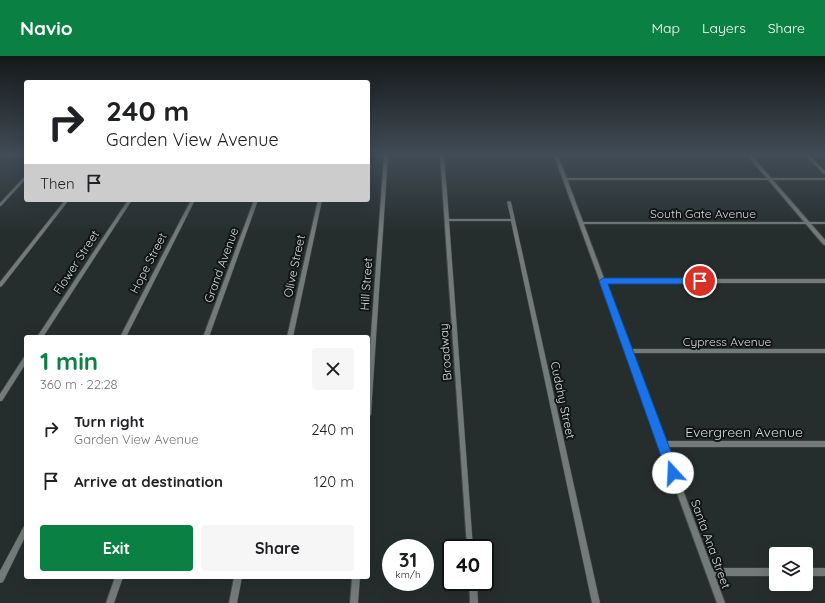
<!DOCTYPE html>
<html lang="en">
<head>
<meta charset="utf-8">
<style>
	body { margin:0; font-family:Quicksand,sans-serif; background:#f6f6f6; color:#202124; height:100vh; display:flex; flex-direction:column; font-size:15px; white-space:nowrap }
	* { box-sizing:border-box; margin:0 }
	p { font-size:13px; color:#757577 }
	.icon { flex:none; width:22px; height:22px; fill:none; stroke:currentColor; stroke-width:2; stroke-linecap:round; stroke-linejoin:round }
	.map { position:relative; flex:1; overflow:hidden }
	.details { position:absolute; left:24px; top:279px; width:346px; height:244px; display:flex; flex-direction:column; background:#fff; border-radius:4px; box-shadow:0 4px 16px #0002 }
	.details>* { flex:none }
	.banner { position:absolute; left:24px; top:24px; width:346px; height:122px; border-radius:4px; box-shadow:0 4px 16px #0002; background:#fff; color:#202124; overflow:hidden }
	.controls { position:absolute; left:769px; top:491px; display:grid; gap:8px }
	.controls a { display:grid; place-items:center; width:44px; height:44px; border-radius:4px; background:#fff; box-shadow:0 4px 16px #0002; font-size:20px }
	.speed { position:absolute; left:382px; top:483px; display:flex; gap:8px; font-size:20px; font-weight:700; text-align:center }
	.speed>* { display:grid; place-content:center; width:52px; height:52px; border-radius:50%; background:#fff; box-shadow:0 4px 16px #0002; line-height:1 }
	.speed small { font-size:10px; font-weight:400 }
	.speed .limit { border:2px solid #111; border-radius:6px; background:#fff; color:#111 }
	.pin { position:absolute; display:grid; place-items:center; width:34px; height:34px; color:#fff; margin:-17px; border:2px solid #fff; border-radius:50%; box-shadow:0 1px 4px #0007 }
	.me { position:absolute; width:44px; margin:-22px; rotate:340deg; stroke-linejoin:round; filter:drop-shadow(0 0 3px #0008) }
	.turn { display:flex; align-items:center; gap:14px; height:84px; padding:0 16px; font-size:18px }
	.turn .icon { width:52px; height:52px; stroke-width:2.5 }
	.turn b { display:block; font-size:28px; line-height:34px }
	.then { display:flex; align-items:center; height:38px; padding:0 16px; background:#0003; gap:8px; font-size:15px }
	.round { display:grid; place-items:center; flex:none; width:42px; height:42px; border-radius:4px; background:#f6f6f6 }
	.headline { display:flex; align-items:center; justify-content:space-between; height:68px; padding:0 16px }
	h1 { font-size:24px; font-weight:700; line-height:30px; color:#0b8043 }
	.action { display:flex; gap:8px; margin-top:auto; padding:8px 16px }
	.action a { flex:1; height:46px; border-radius:4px; background:#0b8043; color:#fff; font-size:16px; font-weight:700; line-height:46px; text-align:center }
	.action a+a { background:#f6f6f6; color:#202124 }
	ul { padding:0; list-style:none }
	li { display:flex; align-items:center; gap:12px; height:52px; padding:0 16px }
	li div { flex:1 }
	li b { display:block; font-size:15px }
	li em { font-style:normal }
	header { display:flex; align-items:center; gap:24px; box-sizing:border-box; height:56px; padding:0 20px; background:#0b8043; color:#fff }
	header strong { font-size:19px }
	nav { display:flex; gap:22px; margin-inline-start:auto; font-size:14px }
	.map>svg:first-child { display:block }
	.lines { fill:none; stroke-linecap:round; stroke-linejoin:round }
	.minor-casing { stroke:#434948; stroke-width:1 }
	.tertiary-casing { stroke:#434948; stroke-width:2 }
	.minor { fill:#727b79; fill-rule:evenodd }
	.tertiary { fill:#727b79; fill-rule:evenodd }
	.route { fill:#1a73e8; stroke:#114b97 }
	.labels { text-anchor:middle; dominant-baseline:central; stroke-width:4; stroke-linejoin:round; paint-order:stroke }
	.street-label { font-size:12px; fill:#d7dcdb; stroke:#121515 }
	.near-street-label { font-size:14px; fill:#d7dcdb; stroke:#121515 }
</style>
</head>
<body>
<header>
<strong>Navio</strong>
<nav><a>Map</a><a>Layers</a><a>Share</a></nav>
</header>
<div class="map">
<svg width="825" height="547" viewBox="0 0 825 547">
	<rect width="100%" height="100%" fill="#262e2d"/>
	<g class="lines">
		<g class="minor-casing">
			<path id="minor" d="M384 99H388L371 358 370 360 368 361V319Z
				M440 99H444L449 163H511L507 146 509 145 511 146 600 547H592L511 165H449L473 492H467Z
				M805 99H809L825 115V118H824Z
				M25 120H26V123L1 150H0V147Z
				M564 122H825V124H564Z
				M65 144H69L2 230 0 231V226Z
				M128 144H132L43 281H37Z
				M191 144H195L126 281H120Z
				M254 144H258L209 281H203Z
				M318 144H322L293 281H287Z
				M580 166H825V168H580Z
				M603 223H825V227H603L601 225Z
				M628 293H825V297H628L626 296 625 295 626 294Z
				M24 301H26V307L2 345H0V338Z
				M662 385H825V391H662L660 390 659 388 660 386Z
				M26 469V479L3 526 0 527V515L24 470Z
				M710 512H776V520H710L707 519 706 516 707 513Z
				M806 512H825V520H806Z
				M115 521H123L114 547H106Z
				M234 521H242L237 547H229Z
				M352 521H360L358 547H350Z
				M469 526H477L478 547H470Z"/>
		</g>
		<g class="tertiary-casing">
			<path id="tertiary" d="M554 99H558L725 547H717Z
				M747 99H751L825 184V189L823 188Z"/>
		</g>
		<use href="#minor" class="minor"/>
		<use href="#tertiary" class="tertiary"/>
	</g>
	<linearGradient id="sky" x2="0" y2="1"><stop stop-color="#151919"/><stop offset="0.56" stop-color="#414c57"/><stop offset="1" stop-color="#414c57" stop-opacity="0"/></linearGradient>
	<rect width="825" height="176" fill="url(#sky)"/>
	<path class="route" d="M603 222H700L704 225 700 228H608L679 417 677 421 673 422 669 421 667 417 599 225Z"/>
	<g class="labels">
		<g class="street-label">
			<text x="703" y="157">South Gate Avenue</text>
			<text transform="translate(76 206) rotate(-57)">Flower Street</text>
			<text transform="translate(148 207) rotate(-63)">Hope Street</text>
			<text transform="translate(221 209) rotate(-70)">Grand Avenue</text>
			<text transform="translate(294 210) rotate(-78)">Olive Street</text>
			<text transform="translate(366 228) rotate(-86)">Hill Street</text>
			<text x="727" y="285">Cypress Avenue</text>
			<text transform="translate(445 296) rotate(-94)">Broadway</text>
			<text transform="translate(563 344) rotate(78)">Cudahy Street</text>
			<text transform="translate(711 488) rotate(70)">Santa Ana Street</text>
		</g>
		<g class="near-street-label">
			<text x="744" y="376">Evergreen Avenue</text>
		</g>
	</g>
</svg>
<div class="controls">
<a><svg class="icon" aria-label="layers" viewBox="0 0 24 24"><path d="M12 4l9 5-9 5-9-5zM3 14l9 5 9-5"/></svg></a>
</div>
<div class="speed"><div>31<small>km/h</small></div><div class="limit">40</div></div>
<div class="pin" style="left:700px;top:225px;background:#d93025"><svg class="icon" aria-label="arrive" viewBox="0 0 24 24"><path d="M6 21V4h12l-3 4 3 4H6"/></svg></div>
<svg class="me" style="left:673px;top:417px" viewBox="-20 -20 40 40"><circle r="19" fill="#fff"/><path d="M0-13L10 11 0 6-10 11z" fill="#1a73e8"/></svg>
<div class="banner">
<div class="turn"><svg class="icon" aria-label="right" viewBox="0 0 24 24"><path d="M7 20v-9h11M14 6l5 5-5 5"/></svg><div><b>240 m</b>Garden View Avenue</div></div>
<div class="then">Then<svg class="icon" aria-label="arrive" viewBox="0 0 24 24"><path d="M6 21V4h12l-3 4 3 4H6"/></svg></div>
</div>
<section class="details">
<div class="headline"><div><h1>1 min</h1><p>360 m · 22:28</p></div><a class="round"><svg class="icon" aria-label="close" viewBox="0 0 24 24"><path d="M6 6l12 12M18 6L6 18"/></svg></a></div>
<ul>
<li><svg class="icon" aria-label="right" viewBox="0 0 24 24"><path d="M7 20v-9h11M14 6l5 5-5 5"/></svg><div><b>Turn right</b><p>Garden View Avenue</p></div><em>240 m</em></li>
<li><svg class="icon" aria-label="arrive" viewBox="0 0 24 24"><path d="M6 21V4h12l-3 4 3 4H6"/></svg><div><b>Arrive at destination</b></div><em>120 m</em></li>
</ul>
<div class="action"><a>Exit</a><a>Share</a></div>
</section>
</div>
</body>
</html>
